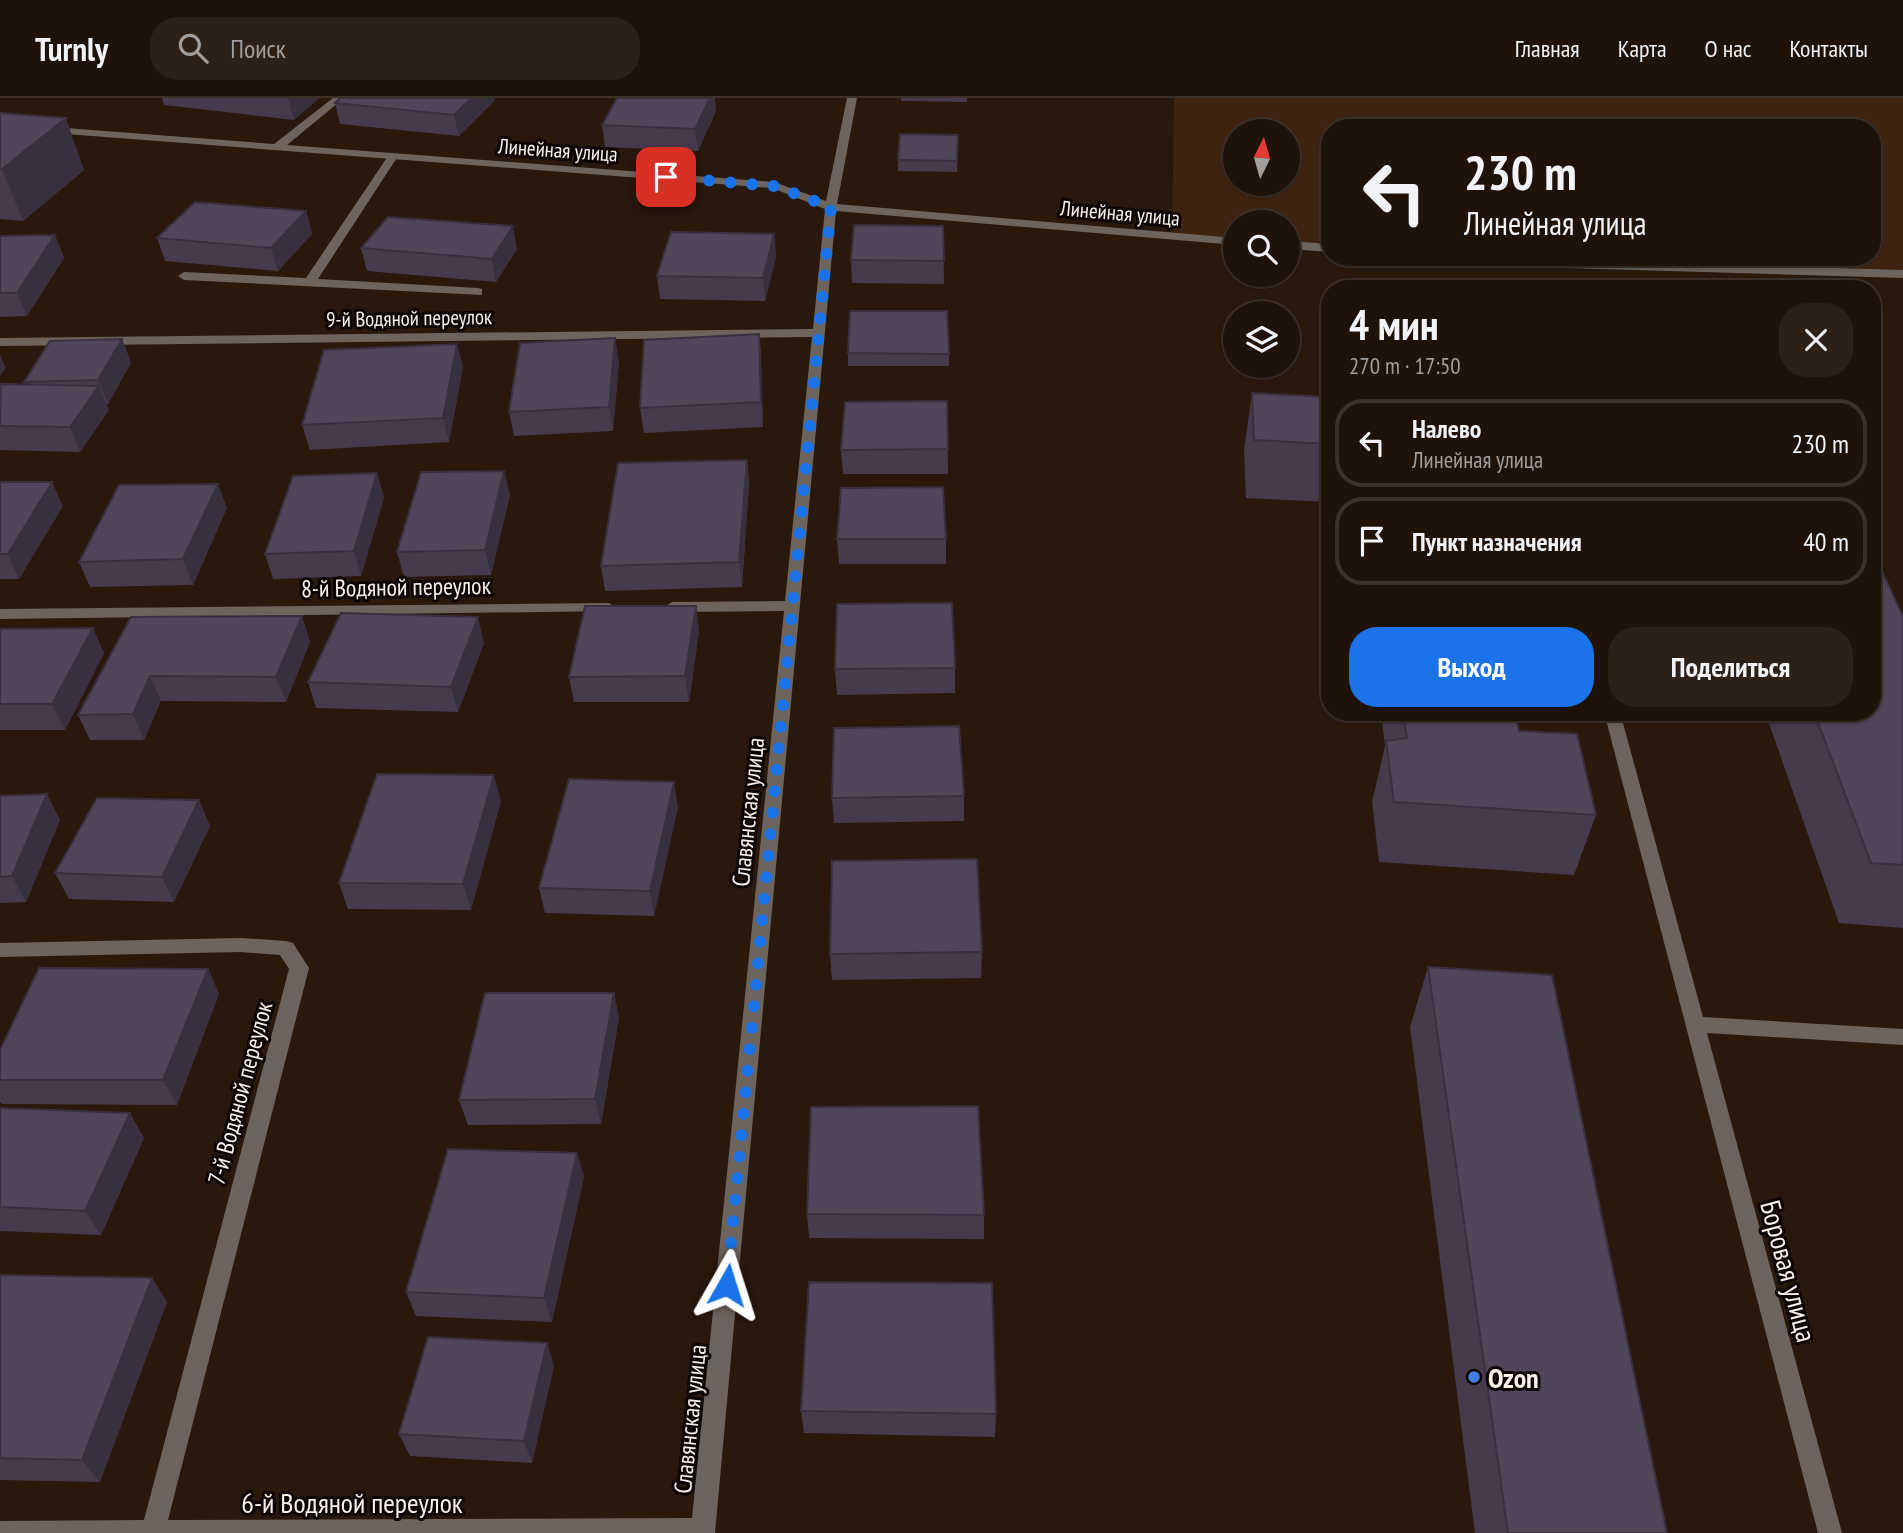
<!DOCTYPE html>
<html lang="ru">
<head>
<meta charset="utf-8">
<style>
	body { margin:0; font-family:"PT Sans Narrow",sans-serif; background:#2c2017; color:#f1f3f6; height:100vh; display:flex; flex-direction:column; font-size:26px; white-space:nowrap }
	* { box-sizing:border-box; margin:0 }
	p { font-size:23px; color:#a19e9c }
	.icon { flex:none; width:38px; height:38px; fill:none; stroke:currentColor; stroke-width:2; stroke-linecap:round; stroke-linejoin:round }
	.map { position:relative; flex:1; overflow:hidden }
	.sheet { position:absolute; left:1321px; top:182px; width:560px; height:441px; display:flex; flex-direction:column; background:#1f1209; border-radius:28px; box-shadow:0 2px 5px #0004,0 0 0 2px #3c322a }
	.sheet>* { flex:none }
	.hud { position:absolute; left:1321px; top:21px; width:560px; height:147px; border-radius:28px; box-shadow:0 2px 5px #0004,0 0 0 2px #3c322a; background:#1f1209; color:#f1f3f6; overflow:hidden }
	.needle { width:46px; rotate:5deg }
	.controls { position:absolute; left:1223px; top:21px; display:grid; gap:14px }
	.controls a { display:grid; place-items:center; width:77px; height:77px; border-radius:50%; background:#1f1209; box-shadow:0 2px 5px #0004,0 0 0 2px #3c322a; font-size:35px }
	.pin { position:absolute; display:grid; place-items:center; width:60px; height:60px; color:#fff; margin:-30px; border-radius:14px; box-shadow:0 4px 10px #0006 }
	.me { position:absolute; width:77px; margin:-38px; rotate:6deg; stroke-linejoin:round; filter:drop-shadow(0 0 5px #0008) }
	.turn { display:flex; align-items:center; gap:24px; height:147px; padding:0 28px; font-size:32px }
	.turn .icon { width:91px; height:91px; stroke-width:2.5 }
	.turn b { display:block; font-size:49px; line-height:60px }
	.round { display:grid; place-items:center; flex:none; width:74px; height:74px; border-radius:28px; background:#2c2017 }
	.head { display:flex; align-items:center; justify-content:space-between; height:119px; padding:0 28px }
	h1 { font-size:42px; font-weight:800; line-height:52px }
	.button { display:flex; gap:14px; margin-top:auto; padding:14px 28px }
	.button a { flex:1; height:80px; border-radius:28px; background:#1a73e8; color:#fff; font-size:28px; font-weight:800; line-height:80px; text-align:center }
	.button a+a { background:#2c2017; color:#f1f3f6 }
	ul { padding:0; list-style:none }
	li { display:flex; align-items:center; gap:21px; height:88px; margin:0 14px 10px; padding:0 14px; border:4px solid #3c322a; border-radius:28px }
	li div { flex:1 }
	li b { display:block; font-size:26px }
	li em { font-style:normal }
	header { display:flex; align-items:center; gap:42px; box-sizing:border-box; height:98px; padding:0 35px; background:#1f1209; border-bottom:2px solid #3c322a }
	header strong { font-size:33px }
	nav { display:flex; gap:38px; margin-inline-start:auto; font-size:24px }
	.search { width:490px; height:63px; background:#2c2017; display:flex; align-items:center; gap:18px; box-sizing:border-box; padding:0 24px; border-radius:28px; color:#a19e9c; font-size:26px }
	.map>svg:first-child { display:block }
	.green { fill:#3e2311; fill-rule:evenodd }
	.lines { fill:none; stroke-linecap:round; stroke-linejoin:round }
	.service { fill:#6e645e; fill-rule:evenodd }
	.minor { fill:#6e645e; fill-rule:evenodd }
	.wall { fill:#453b4d }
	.shaded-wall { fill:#38303e }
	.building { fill:#504559; stroke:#38303e; stroke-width:2 }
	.route { stroke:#1a73e8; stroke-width:12; stroke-dasharray:0 21.6 }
	.shop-dot { fill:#3f7fe0; stroke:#0c0503; stroke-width:2.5 }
	.labels { text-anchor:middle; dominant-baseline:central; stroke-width:6; stroke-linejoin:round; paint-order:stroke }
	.far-street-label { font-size:21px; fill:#fdf0e8; stroke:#0c0503 }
	.street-label { font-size:24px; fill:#fdf0e8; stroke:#0c0503 }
	.near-street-label { font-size:28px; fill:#fdf0e8; stroke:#0c0503 }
	.near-poi-label { font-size:28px; font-weight:bold; fill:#fdf0e8; stroke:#0c0503; text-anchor:start }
</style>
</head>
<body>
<header>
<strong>Turnly</strong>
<div class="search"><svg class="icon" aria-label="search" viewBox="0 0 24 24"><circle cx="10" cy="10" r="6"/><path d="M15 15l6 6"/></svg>Поиск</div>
<nav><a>Главная</a><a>Карта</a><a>О нас</a><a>Контакты</a></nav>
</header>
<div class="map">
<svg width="1903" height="1435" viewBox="0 0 1903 1435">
	<rect width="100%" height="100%" fill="#29180c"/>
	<path class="green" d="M1174 0H1903V176L1468 159H1872V30H1330V150L1288 147V124H1236L1235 144 1172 139ZM1236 33H1288V86H1236Z"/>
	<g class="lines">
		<path class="service" d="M393 55 398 58 318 181 478 190 482 191V197L184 182 178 178 184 174 306 180 388 58Z"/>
		<path class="minor" d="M333 0H344L287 47 774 84 826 103 847 0H857L837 106 1236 140V147L836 113 715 1435H0V1423L144 1422 289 871 280 857 241 854 0 859V845L241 840 286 843 293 845 309 870 168 1422 692 1420 784 513 672 514 664 509 672 504 785 503 812 239 0 248V240L813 231 825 111 772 90 0 31V25L274 46Z
			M1288 143 1330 146V154L1288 151Z
			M1462 159 1903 172V180L1565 170 1468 163Z
			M609 505 617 510 614 513 0 521V511Z
			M1604 614H1620L1703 919 1903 931V947L1707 935 1842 1435H1818Z"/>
	</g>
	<path class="wall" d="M162 0H319L294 22 164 7Z
		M901 0H967V4L901 3Z
		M495 2 459 38 340 26 335 5Z
		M716 13 698 53 605 49 602 27Z
		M0 15 84 72 23 123 0 121Z
		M958 48 957 74 898 73V62Z
		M306 113 312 136 278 173 165 163 157 140Z
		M943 128 944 186 852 185 851 162Z
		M774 136 776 159 765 203 660 201 657 178Z
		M55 137 64 160 27 218 0 219V138Z
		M361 150 517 151 496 184 367 173Z
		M759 236 761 260 763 329 644 335 640 310Z
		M122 241 131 265 108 306H106L109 312 80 354 0 352V287H25L24 284Z
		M457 246 463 269 449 344 310 352 302 327Z
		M848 255 949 256V268H848Z
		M619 264 613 333 514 338 509 314Z
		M1252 295 1330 299V404L1246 400 1244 352Z
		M947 303 948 376H843L841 352Z
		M747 362 749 386 742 489 605 493 601 468Z
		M504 373 510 397 491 477 404 479 397 454Z
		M377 375 384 400 361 478 273 481 265 456Z
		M0 384 63 408 19 481H0Z
		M227 410 193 487 90 489 79 464Z
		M837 441H946V466H839Z
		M696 508 699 533 689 604H574L569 579Z
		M302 518 310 544 286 604 161 603 144 642H90L78 617 131 519Z
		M1903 518V830L1839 825 1765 614H1872Z
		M0 531 104 555 65 632H0Z
		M484 545 458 614 316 610 308 584Z
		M955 570V595L837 597 835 571Z
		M1381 614H1515L1519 633 1596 717 1574 777 1379 764 1372 704 1385 648Z
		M0 698 60 722 26 804 0 805Z
		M964 698V723L834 725 832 700Z
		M199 702 210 728 174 804 69 801 55 775Z
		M501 703 471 812 348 811 339 785Z
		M678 709 654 818 545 815 539 790Z
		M982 854 981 880 832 882 830 856Z
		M1428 869 1667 1435H1475L1410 929Z
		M208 871 219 896 177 1007 2 1006 0 1004V952Z
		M614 895 619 920 601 1026 468 1027 459 1002Z
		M0 1010 144 1040 101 1137 0 1133Z
		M577 1055 584 1079 552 1224 416 1218 406 1194Z
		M807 1116 984 1117V1141L809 1140Z
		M0 1177 152 1180 167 1204 100 1384 0 1382Z
		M547 1245 554 1268 532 1365 410 1358 399 1336Z
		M801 1313 996 1316 995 1339 804 1335Z"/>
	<path class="shaded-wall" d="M288 0H319L294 22Z
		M471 0H494L495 2 459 38 454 17Z
		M710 0H715L716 13 698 53 695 31Z
		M66 20 84 72 23 123 2 71Z
		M306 113 312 136 278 173 271 150Z
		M513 128 517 151 496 184 492 161Z
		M774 136 776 159 765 203 763 180Z
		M55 137 64 160 27 218 17 195Z
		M759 236 761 260 763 329 761 304Z
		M615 240 619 264 613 333 609 309Z
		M122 241 131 265 108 306 98 282Z
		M457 246 463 269 449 344 443 320Z
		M0 257 6 270 0 278Z
		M99 288 109 312 80 354 70 329Z
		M747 362 749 386 742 489 739 464Z
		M504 373 510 397 491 477 485 452Z
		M377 375 384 400 361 478 354 453Z
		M52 384 63 408 19 481 8 456Z
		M218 386 227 410 193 487 183 461Z
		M696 508 699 533 689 604 685 578Z
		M302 518 310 544 286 604 276 579Z
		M478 519 484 545 458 614 451 589Z
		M93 530 104 555 65 632 52 606Z
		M150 578 161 603 144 642 133 616Z
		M494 677 501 703 471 812 463 786Z
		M674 684 678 709 654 818 650 793Z
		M47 696 60 722 26 804 12 778Z
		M199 702 210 728 174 804 162 779Z
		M208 871 219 896 177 1007 163 982Z
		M614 895 619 920 601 1026 595 1001Z
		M130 1015 144 1040 101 1137 85 1113Z
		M577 1055 584 1079 552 1224 544 1200Z
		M152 1180 167 1204 100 1384 82 1362Z
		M547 1245 554 1268 532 1365 524 1343Z"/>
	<path class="building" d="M340 0H471L454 17 335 5Z
		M617 0H710L695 31 602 27Z
		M0 15 66 20 2 71H0Z
		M900 36 958 37 957 63 898 62Z
		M195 104 306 113 271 150 157 140Z
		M388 119 513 128 492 161 361 150Z
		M854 127 943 128 944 163 851 162Z
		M671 134 774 136 763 180 657 178Z
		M55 137 17 195H0V138Z
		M850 213H947L949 256 848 255Z
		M759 236 761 304 640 310 644 242Z
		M615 240 609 309 509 314 520 245Z
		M122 241 98 282 24 284 50 243Z
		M457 246 443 320 302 327 324 252Z
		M1 286 99 288 70 329 0 328Z
		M1252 295 1330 299V346L1254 342Z
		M947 303 948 351 841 352 845 304Z
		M747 362 739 464 601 468 618 365Z
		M504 373 485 452 397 454 421 374Z
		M377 375 354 453 265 456 293 378Z
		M0 384H52L8 456H0Z
		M218 386 183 461 79 464 119 387Z
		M943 389 946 441H837L841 390Z
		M1872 452 1903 518V767L1871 765 1814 614H1872Z
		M952 505 955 570 835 571 837 506Z
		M585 508H696L685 578 569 579Z
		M341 515 478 519 451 589 308 584Z
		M302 518 276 579 150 578 133 616 78 617 131 519Z
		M93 530 52 606H0V531Z
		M1403 614H1515L1519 633 1577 636 1596 717 1394 704 1386 643 1407 640Z
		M959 628 964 698 832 700 834 630Z
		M377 676 494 677 463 786 339 785Z
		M569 681 674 684 650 793 539 790Z
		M47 696 12 778 0 779V698Z
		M97 700 199 702 162 779 55 775Z
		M977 761 982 854 830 856 832 763Z
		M1428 869 1552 877 1667 1435H1508Z
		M39 870 208 871 163 982H0V952Z
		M485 895H614L595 1001 459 1002Z
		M978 1008 984 1117 807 1116 811 1009Z
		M0 1010 130 1015 85 1113 0 1109Z
		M448 1051 577 1055 544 1200 406 1194Z
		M0 1177 152 1180 82 1362 0 1360Z
		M809 1184 992 1185 996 1316 801 1313Z
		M428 1239 547 1245 524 1343 399 1336Z"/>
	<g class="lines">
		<path class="route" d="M666 79 774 88 831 109 727 1187"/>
	</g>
	<circle class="shop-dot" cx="1474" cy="1279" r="7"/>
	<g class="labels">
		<g class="far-street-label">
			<text transform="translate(558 52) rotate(4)">Линейная улица</text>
			<text transform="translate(1120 115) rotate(5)">Линейная улица</text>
			<text transform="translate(409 220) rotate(-1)">9-й Водяной переулок</text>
		</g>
		<g class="street-label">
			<text transform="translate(396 489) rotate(-1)">8-й Водяной переулок</text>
			<text transform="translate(748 714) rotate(-84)">Славянская улица</text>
			<text transform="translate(240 995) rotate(-75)">7-й Водяной переулок</text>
			<text transform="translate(690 1321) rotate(-84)">Славянская улица</text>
		</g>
		<g class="near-street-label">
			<text transform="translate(1789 1173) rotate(75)">Боровая улица</text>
			<text x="352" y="1404">6-й Водяной переулок</text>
		</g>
		<g class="near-poi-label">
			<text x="1488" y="1279">Ozon</text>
		</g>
	</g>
</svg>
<div class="controls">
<a><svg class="needle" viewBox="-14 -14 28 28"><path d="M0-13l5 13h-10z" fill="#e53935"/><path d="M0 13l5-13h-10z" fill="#a19e9c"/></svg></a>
<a><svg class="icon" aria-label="search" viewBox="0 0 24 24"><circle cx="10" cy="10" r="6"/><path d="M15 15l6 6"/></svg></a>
<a><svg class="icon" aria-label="layers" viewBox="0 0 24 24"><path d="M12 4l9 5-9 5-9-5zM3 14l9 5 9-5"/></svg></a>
</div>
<div class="pin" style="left:666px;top:79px;background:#d93025"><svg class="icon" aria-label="arrive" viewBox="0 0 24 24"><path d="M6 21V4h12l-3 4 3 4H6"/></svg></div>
<svg class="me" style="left:727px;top:1187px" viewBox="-20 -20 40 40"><path d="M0-17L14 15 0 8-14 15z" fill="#1a73e8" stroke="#fff" stroke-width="4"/></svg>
<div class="hud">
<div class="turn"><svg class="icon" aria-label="left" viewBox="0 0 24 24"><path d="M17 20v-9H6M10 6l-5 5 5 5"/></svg><div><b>230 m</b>Линейная улица</div></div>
</div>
<section class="sheet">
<div class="head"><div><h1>4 мин</h1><p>270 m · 17:50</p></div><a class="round"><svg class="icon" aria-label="close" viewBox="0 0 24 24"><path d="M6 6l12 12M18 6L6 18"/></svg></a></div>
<ul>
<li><svg class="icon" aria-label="left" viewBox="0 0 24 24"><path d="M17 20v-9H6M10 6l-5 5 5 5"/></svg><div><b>Налево</b><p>Линейная улица</p></div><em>230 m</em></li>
<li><svg class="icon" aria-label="arrive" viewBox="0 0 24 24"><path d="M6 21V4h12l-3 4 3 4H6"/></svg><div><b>Пункт назначения</b></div><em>40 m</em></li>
</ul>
<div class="button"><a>Выход</a><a>Поделиться</a></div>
</section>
</div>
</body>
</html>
